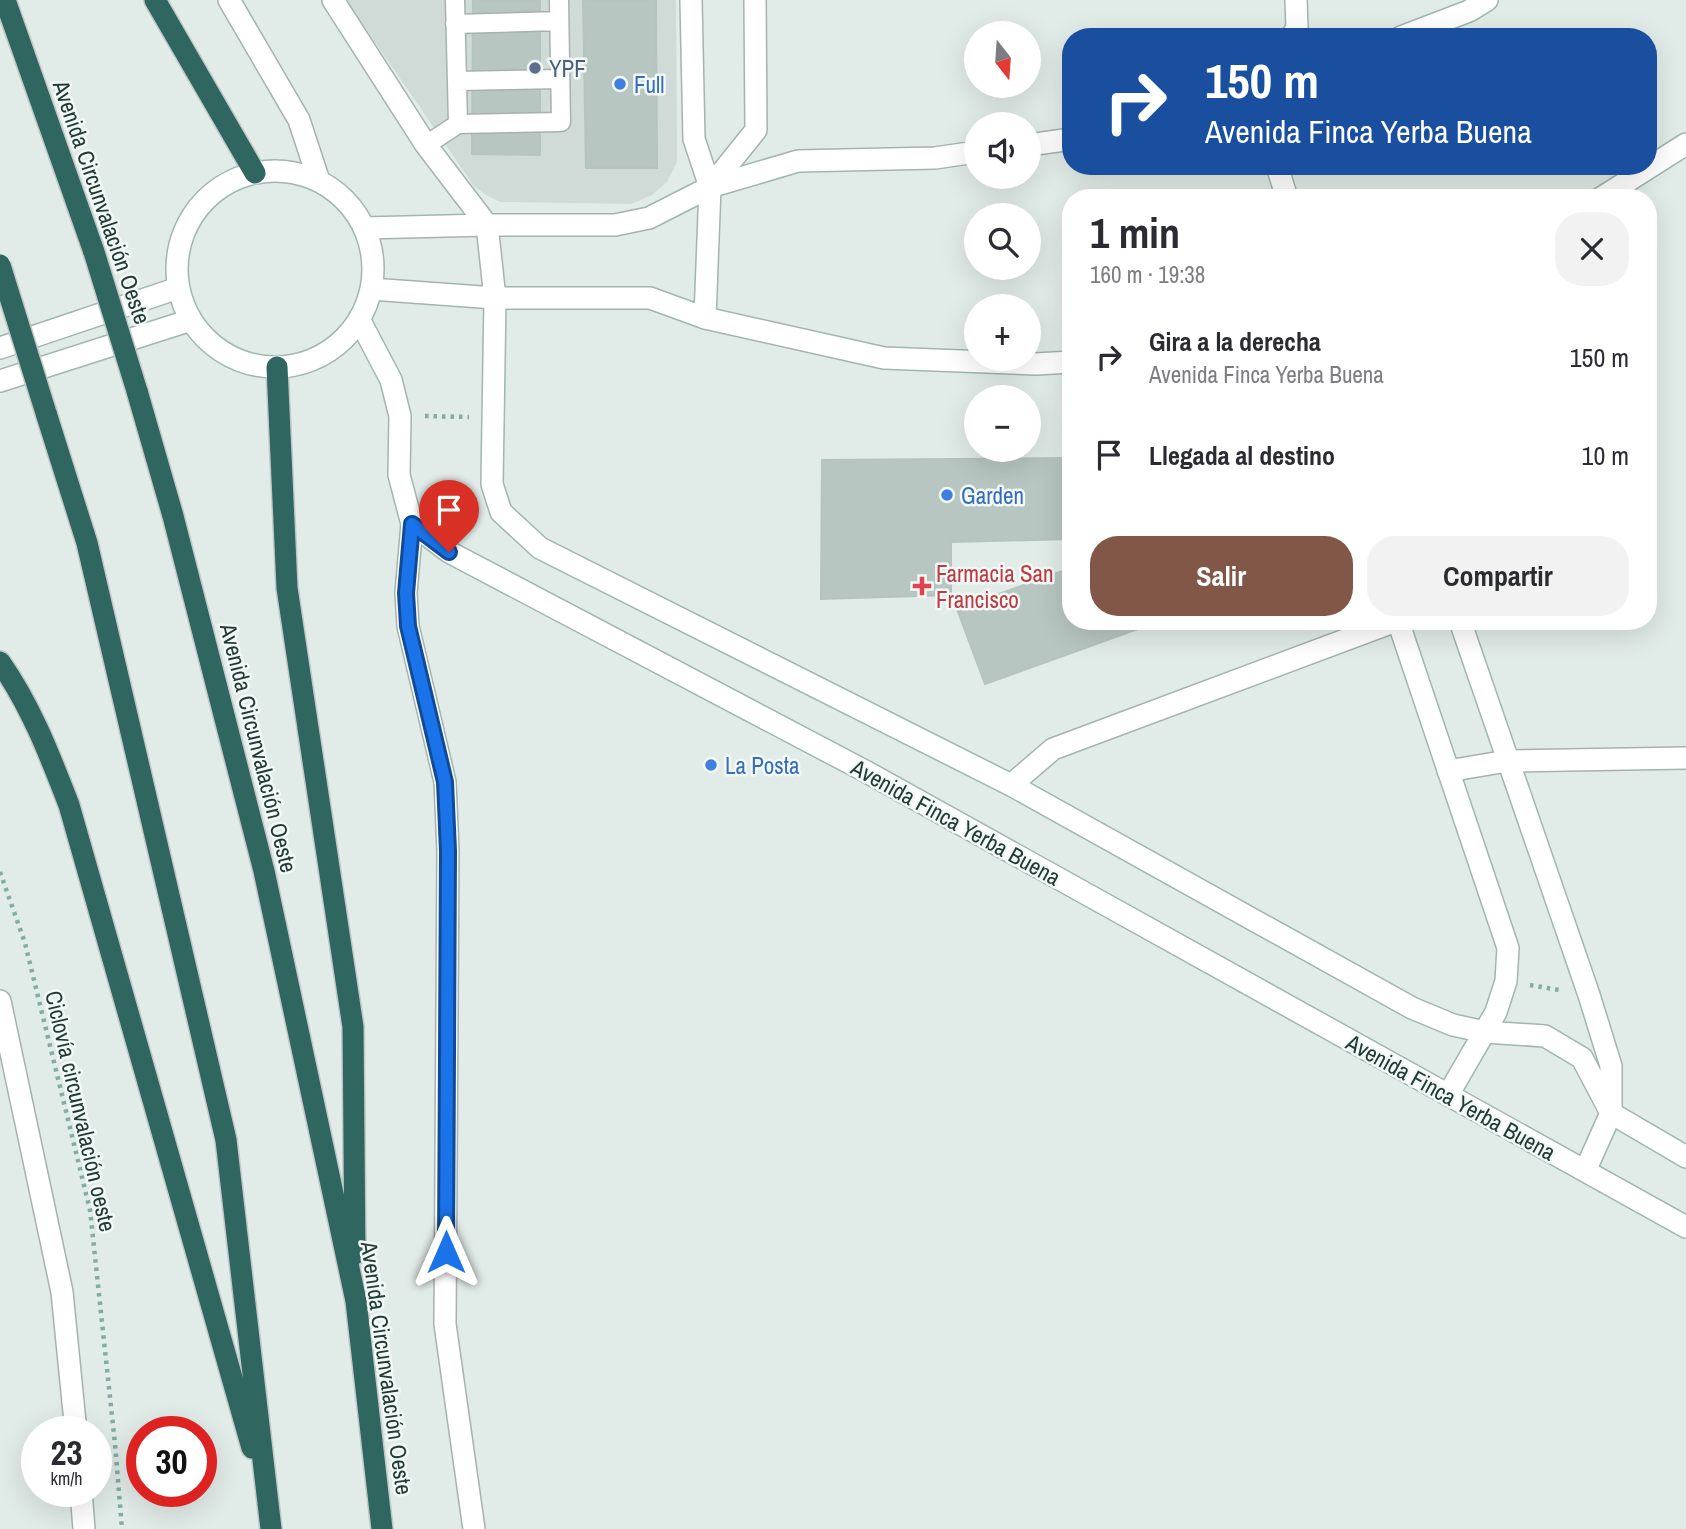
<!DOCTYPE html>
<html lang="es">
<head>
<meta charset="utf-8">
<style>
	body { margin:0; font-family:"Archivo Narrow",sans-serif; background:#f2f2f3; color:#2b2b33; height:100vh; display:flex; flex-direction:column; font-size:26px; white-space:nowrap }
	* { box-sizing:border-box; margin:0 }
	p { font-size:23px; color:#7c7c81 }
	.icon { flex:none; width:38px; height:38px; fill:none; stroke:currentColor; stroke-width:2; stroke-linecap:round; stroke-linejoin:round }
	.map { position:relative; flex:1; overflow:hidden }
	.drawer { position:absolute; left:1062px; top:189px; width:595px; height:441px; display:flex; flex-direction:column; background:#fff; border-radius:28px; box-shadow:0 7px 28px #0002 }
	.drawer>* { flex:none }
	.guide { position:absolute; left:1062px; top:28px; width:595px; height:147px; border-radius:28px; box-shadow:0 7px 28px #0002; background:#1a4fa0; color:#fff; overflow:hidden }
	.needle { width:46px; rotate:163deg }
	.tools { position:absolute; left:964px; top:21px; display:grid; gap:14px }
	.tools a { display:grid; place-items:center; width:77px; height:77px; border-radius:50%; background:#fff; box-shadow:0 7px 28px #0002; font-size:35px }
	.speed { position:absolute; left:21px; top:1416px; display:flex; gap:14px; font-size:35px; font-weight:700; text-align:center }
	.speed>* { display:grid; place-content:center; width:91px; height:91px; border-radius:50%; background:#fff; box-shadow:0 7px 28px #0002; line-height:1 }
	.speed small { font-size:18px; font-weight:400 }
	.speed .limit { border:10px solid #d22; background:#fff; color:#111 }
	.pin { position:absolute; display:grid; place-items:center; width:60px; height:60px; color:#fff; margin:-72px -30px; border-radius:50% 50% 50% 0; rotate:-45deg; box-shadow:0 0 7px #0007 }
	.pin .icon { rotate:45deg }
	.me { position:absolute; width:77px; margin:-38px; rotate:0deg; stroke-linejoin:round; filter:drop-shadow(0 0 5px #0008) }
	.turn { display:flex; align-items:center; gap:24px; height:147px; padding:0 28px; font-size:32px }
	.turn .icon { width:91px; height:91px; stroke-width:2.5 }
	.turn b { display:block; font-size:49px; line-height:60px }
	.round { display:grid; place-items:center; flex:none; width:74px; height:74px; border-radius:28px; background:#f2f2f3 }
	.overview { display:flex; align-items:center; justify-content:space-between; height:119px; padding:0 28px }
	h1 { font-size:42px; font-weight:700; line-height:52px }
	.primary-button { display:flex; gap:14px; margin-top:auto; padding:14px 28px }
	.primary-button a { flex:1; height:80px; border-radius:28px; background:#815847; color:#fff; font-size:28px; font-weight:700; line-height:80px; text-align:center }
	.primary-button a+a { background:#f2f2f3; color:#2b2b33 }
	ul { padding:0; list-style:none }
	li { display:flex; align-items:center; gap:21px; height:98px; padding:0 28px }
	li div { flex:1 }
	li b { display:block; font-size:26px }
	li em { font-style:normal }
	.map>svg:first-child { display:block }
	.built { fill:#d0dbd7 }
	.building { fill:#b7c6c1; stroke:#b4c4bf; stroke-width:2 }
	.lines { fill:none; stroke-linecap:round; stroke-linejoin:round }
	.lane-casing { stroke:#a4b3af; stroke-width:21 }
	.street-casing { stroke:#a4b3af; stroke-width:24 }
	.secondary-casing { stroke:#a0b6b1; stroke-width:24 }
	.highway-casing { stroke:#c1c8c7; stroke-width:24 }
	.path { stroke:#83ada4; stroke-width:4.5; stroke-dasharray:3.5 5; stroke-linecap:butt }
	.lane { stroke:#fff; stroke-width:18 }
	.street { stroke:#fff; stroke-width:21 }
	.secondary { stroke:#fff; stroke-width:21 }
	.highway { stroke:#306660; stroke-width:21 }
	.highway-bridge-casing { stroke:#c1c8c7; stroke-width:24; stroke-linecap:butt }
	.highway-bridge { stroke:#306660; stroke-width:21 }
	.route-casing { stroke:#114b97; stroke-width:18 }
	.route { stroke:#1a73e8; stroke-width:12 }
	.service-dot { fill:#5c6f8a; stroke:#f2f8f5; stroke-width:2.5 }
	.shop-dot { fill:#3f7fe0; stroke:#f2f8f5; stroke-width:2.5 }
	.health-dot { fill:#e0444e; stroke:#f2f8f5; stroke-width:2.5 }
	.labels { text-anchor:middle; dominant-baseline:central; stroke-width:5; stroke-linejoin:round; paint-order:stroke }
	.service-label { font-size:23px; fill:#4e5e75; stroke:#f2f8f5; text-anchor:start }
	.shop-label { font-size:23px; fill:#366cbe; stroke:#f2f8f5; text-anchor:start }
	.street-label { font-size:23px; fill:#223b37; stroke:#f2f8f5 }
	.health-label { font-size:23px; fill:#be3a42; stroke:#f2f8f5; text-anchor:start }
</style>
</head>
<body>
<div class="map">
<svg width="1686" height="1529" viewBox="0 0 1686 1529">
	<rect width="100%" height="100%" fill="#e1ebe8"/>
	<path class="built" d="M346 0H676L677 162 667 182 652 195 631 204 500 202 486 195 474 186Z"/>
	<path class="building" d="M473 0H540V155L472 154Z
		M583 0H656L657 168H586Z
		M1071 458V539L951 542V595L821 599 822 460Z
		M1071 568V621H1160L985 684 957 609Z"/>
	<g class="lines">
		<g class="lane-casing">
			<path id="lane" d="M455 24 559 21
				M457 81 560 79
				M458 124 561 122 559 0
				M426 145 458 124 455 0"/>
		</g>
		<g class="street-casing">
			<path id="street" d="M229 0 299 120 319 181
				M333 0 426 145 487 225 495 298
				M691 0 694 139 710 187
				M1291 37 1297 28 1296 0
				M710 187 756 130 755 0
				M412 524 406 593 408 626 445 782 448 851 445 1324 474 1529
				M1448 771 1507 761 1686 758
				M1011 785 1053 749 1396 621
				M0 1001 62 1292 76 1432
				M81 1491 84 1529"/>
		</g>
		<g class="secondary-casing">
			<path id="secondary" d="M1401 37 1469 11 1487 0
				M1029 145 1071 139
				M1277 166 1287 198
				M177 269a98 98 0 1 1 196 0a98 98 0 1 1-196 0Z
				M1601 198 1686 144
				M364 228 487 225H615L649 218 710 187 798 161 935 158 976 152
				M371 289 495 298H650L705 318 884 358 1036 364 1071 362
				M495 298 492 484 501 512 540 548 1011 785 1412 1008 1453 1025 1485 1032 1545 1036 1582 1058 1611 1113
				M705 318 710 187
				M359 319 391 380 400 416 399 475 412 524 449 552 865 771 1686 1227
				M0 348 178 288
				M0 381 191 320
				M1398 621 1508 948 1506 981 1496 1012 1448 1095
				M1460 621 1589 995 1611 1066V1113L1585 1171
				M1611 1113 1686 1157"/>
		</g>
		<g class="highway-casing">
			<path id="highway" d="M5 0 94 252
				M155 0 255 173
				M277 367 287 588 353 1027 355 1254
				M137 391 173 516 264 871 356 1301 382 1529
				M46 413 87 543 226 1140 271 1529
				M0 662C31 706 50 756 69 805L252 1448"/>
		</g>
		<path class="path" d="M425 416 469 417
			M0 872 25 943 90 1210 115 1444 122 1529
			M1530 985 1559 990"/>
		<use href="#lane" class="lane"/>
		<use href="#street" class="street"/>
		<use href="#secondary" class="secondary"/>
		<use href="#highway" class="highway"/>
		<g class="highway-bridge-casing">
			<path id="highway-bridge" d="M94 252 137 391
				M0 265 46 413"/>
		</g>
		<use href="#highway-bridge" class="highway-bridge"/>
	</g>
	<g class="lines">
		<g class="route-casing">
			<path id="route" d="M446 1252 448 851 445 782 408 626 406 593 412 524 449 552"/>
		</g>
		<use href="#route" class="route"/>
	</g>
	<circle class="service-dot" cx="535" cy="68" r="7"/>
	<g class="shop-dot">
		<circle cx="620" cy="84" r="7"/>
		<circle cx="947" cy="495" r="7"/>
		<circle cx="711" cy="765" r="7"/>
	</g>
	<path class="health-dot" d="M918.5 575.5h7v7h7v7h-7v7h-7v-7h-7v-7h7z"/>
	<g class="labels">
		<g class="service-label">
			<text x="549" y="68">YPF</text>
		</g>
		<g class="shop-label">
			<text x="634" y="84">Full</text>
			<text x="961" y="495">Garden</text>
			<text x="725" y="765">La Posta</text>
		</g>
		<g class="street-label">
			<text transform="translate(102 202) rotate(71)">Avenida Circunvalación Oeste</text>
			<text transform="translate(259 748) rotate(76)">Avenida Circunvalación Oeste</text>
			<text transform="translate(956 822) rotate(29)">Avenida Finca Yerba Buena</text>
			<text transform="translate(1451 1097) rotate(29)">Avenida Finca Yerba Buena</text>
			<text transform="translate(81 1111) rotate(77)">Ciclovía circunvalación oeste</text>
			<text transform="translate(387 1368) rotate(82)">Avenida Circunvalación Oeste</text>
		</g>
		<g class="health-label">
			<text x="936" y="573">Farmacia San<tspan x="936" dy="26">Francisco</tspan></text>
		</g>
	</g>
</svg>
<div class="tools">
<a><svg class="needle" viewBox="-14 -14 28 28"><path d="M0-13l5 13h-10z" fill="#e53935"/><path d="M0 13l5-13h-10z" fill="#7c7c81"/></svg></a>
<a><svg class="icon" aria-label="sound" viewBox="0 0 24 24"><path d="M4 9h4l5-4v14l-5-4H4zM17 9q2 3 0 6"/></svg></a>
<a><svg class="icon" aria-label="search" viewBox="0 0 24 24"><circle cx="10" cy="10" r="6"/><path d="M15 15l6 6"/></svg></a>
<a>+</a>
<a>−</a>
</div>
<div class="speed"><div>23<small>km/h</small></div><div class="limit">30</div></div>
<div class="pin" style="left:449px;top:552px;background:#d93025"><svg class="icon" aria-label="arrive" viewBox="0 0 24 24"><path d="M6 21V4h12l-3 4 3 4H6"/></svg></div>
<svg class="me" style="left:446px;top:1252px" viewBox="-20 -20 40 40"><path d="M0-17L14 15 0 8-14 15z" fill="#1a73e8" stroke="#fff" stroke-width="4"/></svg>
<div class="guide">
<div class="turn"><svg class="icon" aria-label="right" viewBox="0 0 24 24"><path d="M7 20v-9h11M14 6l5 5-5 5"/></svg><div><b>150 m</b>Avenida Finca Yerba Buena</div></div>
</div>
<section class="drawer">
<div class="overview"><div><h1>1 min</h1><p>160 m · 19:38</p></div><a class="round"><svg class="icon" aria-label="close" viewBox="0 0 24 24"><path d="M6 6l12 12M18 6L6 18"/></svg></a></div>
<ul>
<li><svg class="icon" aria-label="right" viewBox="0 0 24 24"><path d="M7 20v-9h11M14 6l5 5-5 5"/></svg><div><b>Gira a la derecha</b><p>Avenida Finca Yerba Buena</p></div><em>150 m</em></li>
<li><svg class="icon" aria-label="arrive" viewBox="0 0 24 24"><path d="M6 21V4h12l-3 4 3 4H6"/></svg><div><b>Llegada al destino</b></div><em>10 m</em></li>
</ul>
<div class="primary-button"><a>Salir</a><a>Compartir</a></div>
</section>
</div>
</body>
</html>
